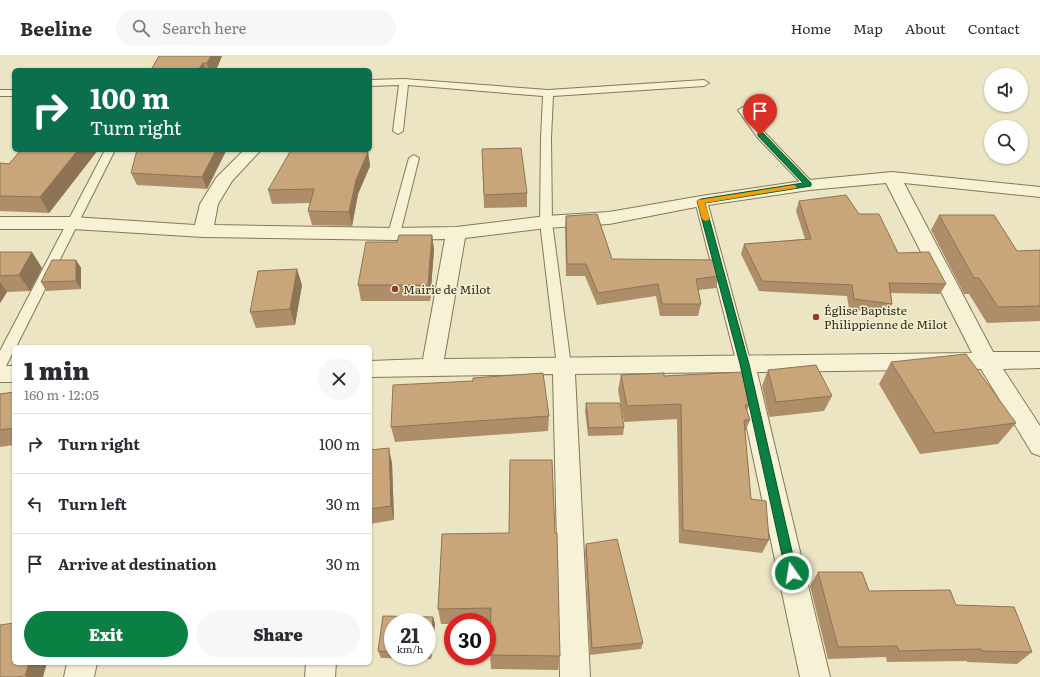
<!DOCTYPE html>
<html lang="en">
<head>
<meta charset="utf-8">
<style>
	body { margin:0; font-family:Literata,serif; background:#f7f7f7; color:#2b2b33; height:100vh; display:flex; flex-direction:column; font-size:15px; white-space:nowrap }
	* { box-sizing:border-box; margin:0 }
	p { font-size:13px; color:#7c7c81 }
	.icon { flex:none; width:22px; height:22px; fill:none; stroke:currentColor; stroke-width:2; stroke-linecap:round; stroke-linejoin:round }
	.map { position:relative; flex:1; overflow:hidden }
	.drawer { position:absolute; left:12px; top:289px; width:360px; height:320px; display:flex; flex-direction:column; background:#fff; border-radius:6px; box-shadow:0 1px 3px #0004 }
	.drawer>* { flex:none }
	.guide { position:absolute; left:12px; top:12px; width:360px; height:84px; border-radius:6px; box-shadow:0 1px 3px #0004; background:#0b6e4f; color:#fff; overflow:hidden }
	.controls { position:absolute; left:984px; top:12px; display:grid; gap:8px }
	.controls a { display:grid; place-items:center; width:44px; height:44px; border-radius:50%; background:#fff; box-shadow:0 1px 3px #0004; font-size:20px }
	.speed { position:absolute; left:384px; top:557px; display:flex; gap:8px; font-size:20px; font-weight:700; text-align:center }
	.speed>* { display:grid; place-content:center; width:52px; height:52px; border-radius:50%; background:#fff; box-shadow:0 1px 3px #0004; line-height:1 }
	.speed small { font-size:10px; font-weight:400 }
	.speed .limit { border:6px solid #d22; background:#fff; color:#111 }
	.pin { position:absolute; display:grid; place-items:center; width:34px; height:34px; color:#fff; margin:-41px -17px; border-radius:50% 50% 50% 0; rotate:-45deg; box-shadow:0 0 4px #0007 }
	.pin .icon { rotate:45deg }
	.me { position:absolute; width:44px; margin:-22px; rotate:347deg; stroke-linejoin:round; filter:drop-shadow(0 0 3px #0008) }
	.turn { display:flex; align-items:center; gap:14px; height:84px; padding:0 12px; font-size:18px }
	.turn .icon { width:52px; height:52px; stroke-width:2.5 }
	.turn b { display:block; font-size:28px; line-height:34px }
	.round { display:grid; place-items:center; flex:none; width:42px; height:42px; border-radius:21px; background:#f7f7f7 }
	.head { display:flex; align-items:center; justify-content:space-between; height:68px; padding:0 12px }
	h1 { font-size:24px; font-weight:800; line-height:30px }
	.button { display:flex; gap:8px; margin-top:auto; padding:8px 12px }
	.button a { flex:1; height:46px; border-radius:24px; background:#0b8043; color:#fff; font-size:16px; font-weight:800; line-height:46px; text-align:center }
	.button a+a { background:#f7f7f7; color:#2b2b33 }
	ul { padding:0; list-style:none }
	li { display:flex; align-items:center; gap:12px; height:60px; padding:0 12px; border-top:1px solid #e1e1e2 }
	li div { flex:1 }
	li b { display:block; font-size:15px }
	li em { font-style:normal }
	header { display:flex; align-items:center; gap:24px; box-sizing:border-box; height:56px; padding:0 20px; background:#fff; border-bottom:1px solid #e1e1e2 }
	header strong { font-size:19px }
	nav { display:flex; gap:22px; margin-inline-start:auto; font-size:14px }
	.search { width:280px; height:36px; background:#f7f7f7; display:flex; align-items:center; gap:10px; box-sizing:border-box; padding:0 14px; border-radius:22px; color:#7c7c81; font-size:15px }
	.map>svg:first-child { display:block }
	.lines { fill:none; stroke-linecap:round; stroke-linejoin:round }
	.service-casing { stroke:#86775a; stroke-width:2 }
	.minor-casing { stroke:#86775a; stroke-width:2 }
	.service { fill:#f7f1d6; fill-rule:evenodd }
	.minor { fill:#f7f1d6; fill-rule:evenodd }
	.wall { fill:#ad8e69; fill-rule:evenodd }
	.shaded-wall { fill:#8d7455 }
	.building { fill:#c9a57a; stroke:#8d7455 }
	.route { fill:#0b8043; stroke:#07532c }
	.slow { fill:#f59e0b }
	.poi-dot { fill:#92382d; stroke:#f4eed2; stroke-width:1.5 }
	.labels { text-anchor:middle; dominant-baseline:central; stroke-width:3; stroke-linejoin:round; paint-order:stroke }
	.poi-label { font-size:12px; fill:#362d1e; stroke:#f4eed2; text-anchor:start }
</style>
</head>
<body>
<header>
<strong>Beeline</strong>
<div class="search"><svg class="icon" aria-label="search" viewBox="0 0 24 24"><circle cx="10" cy="10" r="6"/><path d="M15 15l6 6"/></svg>Search here</div>
<nav><a>Home</a><a>Map</a><a>About</a><a>Contact</a></nav>
</header>
<div class="map">
<svg width="1040" height="621" viewBox="0 0 1040 621">
	<rect width="100%" height="100%" fill="#ece5c3"/>
	<g class="lines">
		<g class="service-casing">
			<path id="service" d="M404 23 548 34 704 24 709 27 704 30 553 40 551 82 552 166 571 310 569 314 564 315 559 314 557 310 540 166 541 82 543 40 408 29 403 75 398 78 393 75 399 29 370 30V24Z
				M0 34H14V40H0Z
				M743 51 747 52 765 77 813 127 815 129 813 131H805L757 81 738 54Z
				M105 94H115L16 291H14V294L5 312 0 313V295Z
				M414 99 419 102 400 178 398 181H390L388 178 409 102Z
				M701 142 705 143 707 145 751 308 749 312 744 313 739 312 737 308 695 145 697 143Z"/>
		</g>
		<g class="minor-casing">
			<path id="minor" d="M244 94 260 95 232 125 218 148 214 169 394 172 456 171 546 160 609 156 701 140 809 124 892 116 1040 131V141L904 127 993 296H1040V312L1003 313 1040 370V400L1032 397 981 313 757 316 830 621H800L735 316 575 318 590 621H560L553 318 370 321V305L423 303 445 183 394 184 203 181 73 173H0V161H73L195 169 200 148 216 122ZM886 127 972 297 444 303 465 182 546 172 609 168 701 150 809 134Z
				M0 310H14V326H0Z
				M67 607H97L94 621H64Z
				M306 607H336L335 621H305Z"/>
		</g>
		<use href="#service" class="service"/>
		<use href="#minor" class="minor"/>
	</g>
	<path class="wall" d="M159 0H222L216 14H151Z
		M482 93 527 137V151L484 152Z
		M21 94H98L49 157 0 155V107L9 108Z
		M226 95 207 133 137 129 131 117Z
		M368 96 370 110 358 138 352 170 312 169 308 155 310 147 272 148 268 134Z
		M799 145 859 158 898 197 946 228 940 238 891 237 892 248 887 258 849 253 847 240 759 235 741 198 744 188 805 183 796 155Z
		M939 159 1017 195 1040 194V265L987 267 969 238H964L931 174Z
		M566 160 612 203 719 220 716 232 698 234 701 248 698 260H660L656 240 597 249 585 220H566L565 172Z
		M432 179 434 194 430 245H361L358 229 397 186Z
		M0 196 42 212 30 235 7 236 0 247Z
		M76 204 81 212V233L46 235 41 226Z
		M302 229 295 269 256 272 250 256Z
		M891 306 1016 367 998 388 920 398 879 328Z
		M768 314 832 340 824 355 769 361 762 330Z
		M621 319 664 320 749 349 747 355 750 364 745 376 751 443 769 484 762 497 679 487 677 363 624 366 618 334Z
		M473 325 549 360 548 375 395 386 391 371Z
		M14 336V389L0 391V338Z
		M586 347 624 371 623 379 588 380 585 355Z
		M370 394 392 407 394 464 370 468Z
		M442 478 560 600 558 614 491 613 490 599 491 567H487V566H453V568H441L438 553Z
		M586 488 643 587 641 593 590 599 585 495Z
		M818 516 869 535 956 549 1032 596 1017 608 967 606V605L887 606 886 601 828 603 810 530Z
		M383 560 433 561 435 568 431 603 381 602 378 595ZM393 566H427V600H393Z"/>
	<path class="shaded-wall" d="M211 0H222L216 14H209L207 7Z
		M203 7 205 14H198Z
		M78 94H98L49 157 40 141Z
		M216 94H226V95L207 133 202 121Z
		M368 96 370 110 358 138 352 170 349 156 356 124Z
		M432 179 434 194 430 245 428 229Z
		M32 196 42 212 30 235 19 219Z
		M76 204 81 212V233L76 225Z
		M297 213 302 229 295 269 290 253Z
		M0 226 7 236 0 247Z
		M389 392 392 407 394 464 391 450Z
		M433 561 435 568 431 603 430 597Z
		M29 607H47L43 621H26L25 620Z"/>
	<path class="building" d="M159 0H211L207 7H203L198 14H151Z
		M521 92 527 137 484 139 482 93Z
		M21 94H78L40 141 0 140V107L9 108Z
		M137 94H216L202 121 131 117Z
		M291 94H332L368 96 356 124 349 156 308 155 314 133 268 134Z
		M846 139 859 158H879L898 197 929 196 946 228 889 227 892 248 854 243 852 229 762 225 744 188 811 183 799 145Z
		M597 158 612 203 715 204 719 220 696 223 701 248H662L658 228 598 237 586 208H567L566 160Z
		M939 159H994L1017 195 1040 194V250L998 251 979 222H974Z
		M399 179H432L428 229H358L366 186H397Z
		M0 196H32L19 219 0 220Z
		M52 204H76V225L41 226Z
		M297 213 290 253 250 256 258 215Z
		M966 298 1016 367 935 377 891 306Z
		M816 309 832 340 776 346 768 314Z
		M742 316 749 349H745L750 364H744L751 443 766 445 769 484 683 474 681 348 627 350 621 319 664 317V320Z
		M543 317 549 360 391 371 393 329 473 325V322Z
		M14 336V372L0 374V338Z
		M586 347H620L624 371 589 372Z
		M389 392 391 450 370 453V394Z
		M510 404H552L555 477H557L560 600 490 599 491 552 438 553 442 478 509 477Z
		M617 483 643 587 592 592 586 488Z
		M818 516H862L869 535 950 534 956 549 1014 551 1032 596 981 595V593L899 595 897 590 838 591Z
		M383 560 433 561 430 597H427V566H393V596L378 595Z
		M14 567V607H29L25 620 15 621H0V569Z"/>
	<path class="route" d="M758 77H763L811 127V130L705 147 749 308 797 517 796 521 792 522 788 521 786 517 740 308 697 145 701 143 803 127 758 80Z"/>
	<path class="slow" d="M794 129 797 131 796 132 705 147 710 163 706 165 702 163 697 145 698 144Z"/>
	<g class="poi-dot">
		<circle cx="395" cy="233" r="4"/>
		<circle cx="816" cy="261" r="4"/>
	</g>
	<g class="labels">
		<g class="poi-label">
			<text x="403" y="233">Mairie de Milot</text>
			<text x="824" y="254">Église Baptiste<tspan x="824" dy="14">Philippienne de Milot</tspan></text>
		</g>
	</g>
</svg>
<div class="controls">
<a><svg class="icon" aria-label="sound" viewBox="0 0 24 24"><path d="M4 9h4l5-4v14l-5-4H4zM17 9q2 3 0 6"/></svg></a>
<a><svg class="icon" aria-label="search" viewBox="0 0 24 24"><circle cx="10" cy="10" r="6"/><path d="M15 15l6 6"/></svg></a>
</div>
<div class="speed"><div>21<small>km/h</small></div><div class="limit">30</div></div>
<div class="pin" style="left:760px;top:79px;background:#d93025"><svg class="icon" aria-label="arrive" viewBox="0 0 24 24"><path d="M6 21V4h12l-3 4 3 4H6"/></svg></div>
<svg class="me" style="left:792px;top:517px" viewBox="-20 -20 40 40"><circle r="17" fill="#0b8043" stroke="#fff" stroke-width="3"/><path d="M0-11L8 9 0 5-8 9z" fill="#fff"/></svg>
<div class="guide">
<div class="turn"><svg class="icon" aria-label="right" viewBox="0 0 24 24"><path d="M7 20v-9h11M14 6l5 5-5 5"/></svg><div><b>100 m</b>Turn right</div></div>
</div>
<section class="drawer">
<div class="head"><div><h1>1 min</h1><p>160 m · 12:05</p></div><a class="round"><svg class="icon" aria-label="close" viewBox="0 0 24 24"><path d="M6 6l12 12M18 6L6 18"/></svg></a></div>
<ul>
<li><svg class="icon" aria-label="right" viewBox="0 0 24 24"><path d="M7 20v-9h11M14 6l5 5-5 5"/></svg><div><b>Turn right</b></div><em>100 m</em></li>
<li><svg class="icon" aria-label="left" viewBox="0 0 24 24"><path d="M17 20v-9H6M10 6l-5 5 5 5"/></svg><div><b>Turn left</b></div><em>30 m</em></li>
<li><svg class="icon" aria-label="arrive" viewBox="0 0 24 24"><path d="M6 21V4h12l-3 4 3 4H6"/></svg><div><b>Arrive at destination</b></div><em>30 m</em></li>
</ul>
<div class="button"><a>Exit</a><a>Share</a></div>
</section>
</div>
</body>
</html>
